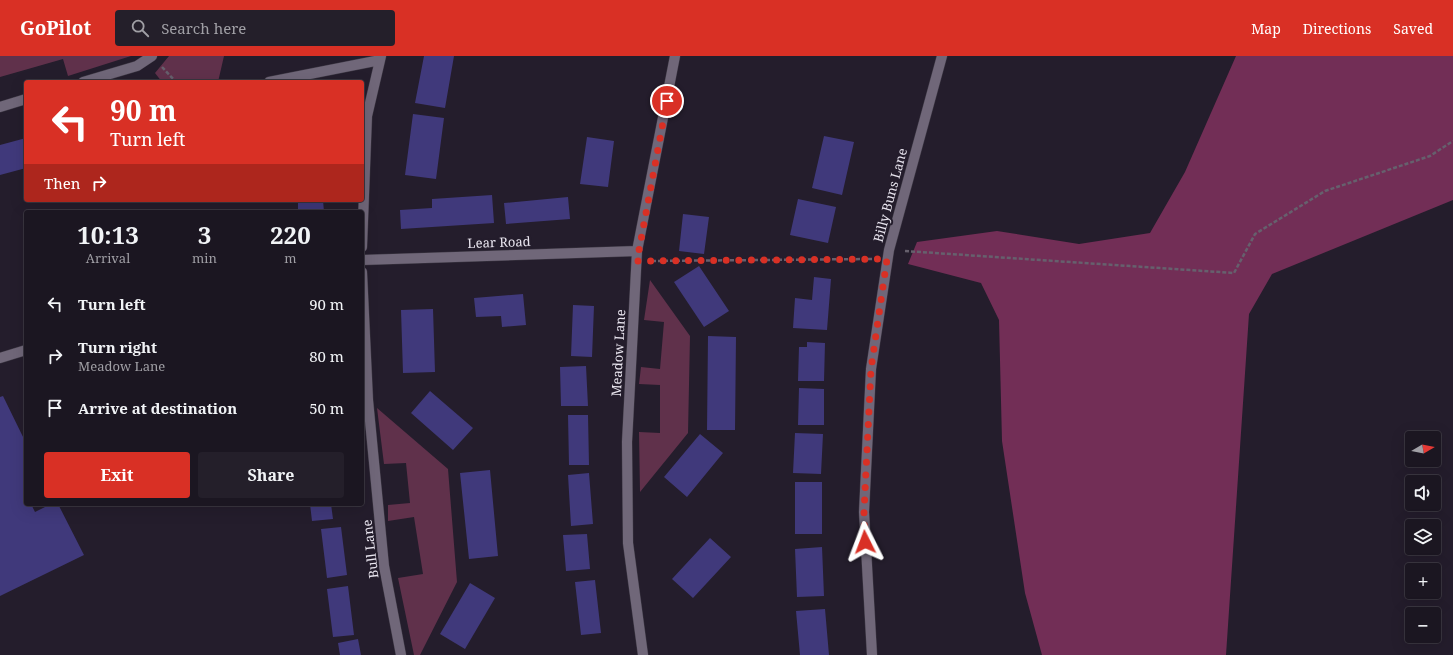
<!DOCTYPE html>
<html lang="en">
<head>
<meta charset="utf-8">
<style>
	body { margin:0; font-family:"Noto Serif",serif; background:#241f2a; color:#f1f3f6; height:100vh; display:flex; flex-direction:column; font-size:15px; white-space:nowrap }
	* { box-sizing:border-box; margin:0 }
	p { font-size:13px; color:#a09fa5 }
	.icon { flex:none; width:22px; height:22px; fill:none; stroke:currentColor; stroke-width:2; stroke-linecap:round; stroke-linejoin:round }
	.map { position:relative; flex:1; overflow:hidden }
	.panel { position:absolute; left:24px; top:154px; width:340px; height:296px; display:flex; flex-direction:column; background:#1b1621; border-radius:4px; box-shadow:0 4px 16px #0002,0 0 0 1px #39353f }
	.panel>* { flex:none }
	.guide { position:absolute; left:24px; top:24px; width:340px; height:122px; border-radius:4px; box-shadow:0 4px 16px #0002,0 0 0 1px #39353f; background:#d93025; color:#fff; overflow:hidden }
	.needle { width:26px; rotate:80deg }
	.fabs { position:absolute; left:1405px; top:375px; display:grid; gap:8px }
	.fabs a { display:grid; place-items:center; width:36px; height:36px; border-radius:4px; background:#1b1621; box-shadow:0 4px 16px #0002,0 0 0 1px #39353f; font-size:20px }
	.pin { position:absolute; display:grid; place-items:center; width:34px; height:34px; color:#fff; margin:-17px; border:2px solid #fff; border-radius:50%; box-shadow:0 1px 4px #0007 }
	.me { position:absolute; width:44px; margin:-22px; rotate:357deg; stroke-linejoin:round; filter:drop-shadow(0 0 3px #0008) }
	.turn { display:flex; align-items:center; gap:14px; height:84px; padding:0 20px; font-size:18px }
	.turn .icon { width:52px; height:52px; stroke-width:2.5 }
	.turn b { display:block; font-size:28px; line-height:34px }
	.then { display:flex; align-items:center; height:38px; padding:0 20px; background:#0003; gap:8px; font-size:15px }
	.eta { display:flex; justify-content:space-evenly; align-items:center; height:68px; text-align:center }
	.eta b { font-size:24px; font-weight:700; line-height:28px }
	.action { display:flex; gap:8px; margin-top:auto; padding:8px 20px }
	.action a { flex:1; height:46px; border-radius:4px; background:#d93025; color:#fff; font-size:16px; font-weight:700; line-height:46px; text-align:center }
	.action a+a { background:#241f2a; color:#f1f3f6 }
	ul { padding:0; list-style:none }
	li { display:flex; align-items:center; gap:12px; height:52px; padding:0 20px }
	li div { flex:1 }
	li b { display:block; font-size:15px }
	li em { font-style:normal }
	header { display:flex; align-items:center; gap:24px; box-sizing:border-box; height:56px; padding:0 20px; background:#d93025; color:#fff }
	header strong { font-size:19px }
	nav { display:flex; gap:22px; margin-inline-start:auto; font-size:14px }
	.search { width:280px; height:36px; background:#241f2a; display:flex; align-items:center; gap:10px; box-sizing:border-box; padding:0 14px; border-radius:4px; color:#a09fa5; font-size:15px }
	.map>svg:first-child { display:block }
	.green { fill:#60314b }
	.forest { fill:#722e56 }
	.building { fill:#40397b }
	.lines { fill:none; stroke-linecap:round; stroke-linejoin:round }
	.minor-casing { stroke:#3d3844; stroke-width:11 }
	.path { stroke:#66606d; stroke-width:2.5; stroke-dasharray:4 2; stroke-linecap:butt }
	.minor { stroke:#706779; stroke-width:10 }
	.route { stroke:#d93025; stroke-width:7; stroke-dasharray:0 12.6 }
	.labels { text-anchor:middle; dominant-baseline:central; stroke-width:4; stroke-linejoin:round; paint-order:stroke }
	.street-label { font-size:13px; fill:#e9e5ef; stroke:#241d2c }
</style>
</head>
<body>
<header>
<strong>GoPilot</strong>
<div class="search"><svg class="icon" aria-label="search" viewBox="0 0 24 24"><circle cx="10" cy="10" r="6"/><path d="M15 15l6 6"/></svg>Search here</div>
<nav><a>Map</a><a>Directions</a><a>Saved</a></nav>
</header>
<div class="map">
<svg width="1453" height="599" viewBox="0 0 1453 599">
	<rect width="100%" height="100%" fill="#241d2c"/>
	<path class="green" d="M0 0H131L68 20 63 3 0 21Z
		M169 0H224L218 26H162L155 17Z
		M650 224 690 280 688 377 640 436 639 376 660 377V329L639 328 641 311 660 313 664 266 644 264Z
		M377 352 448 413 457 526 420 599H414L398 522 423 518 414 461 388 465V449L410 447 406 407 384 408Z"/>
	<path class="forest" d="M1236 0H1453V144L1272 218 1249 258 1226 599H1042L1025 537 1002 385 999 264 981 227 908 208 917 186 997 175 1079 188 1150 177 1185 116Z"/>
	<path class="building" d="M424 0H454L445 52 415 47Z
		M413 58 444 62 436 123 405 119Z
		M824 80 854 86 842 139 812 132Z
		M587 81 614 85 608 131 580 128Z
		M26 82V112L0 119V89Z
		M492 139 494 167 401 173 400 154 432 152V143Z
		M568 141 570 163 506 168 504 147Z
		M798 143 836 151 828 187 790 179Z
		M298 144H323L324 156H298Z
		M683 158 709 161 704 198 679 195Z
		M699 210 729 255 704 271 674 226Z
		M814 221 831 223 827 274 793 272 795 242 812 244Z
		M523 238 526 269 502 271 501 260 476 261 474 242Z
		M573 249 594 250 592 301 571 300Z
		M433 253 435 316 403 317 401 254Z
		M708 280 736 281 735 374H707Z
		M807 286 825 287 824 325H798L799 291H807Z
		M586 310 588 350H561L560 311Z
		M799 332 824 333V369H798Z
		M430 335 473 372 453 394 411 357Z
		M3 340 24 383H26V430L23 432 26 439V448H31L35 456 51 448H58L84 499 0 540V341Z
		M568 359H588L589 409H569Z
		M795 377 823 378 821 418 793 417Z
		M700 378 723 397 687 441 664 421Z
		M490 414 498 500 469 503 460 417Z
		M589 417 593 468 571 470 568 419Z
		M795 426H822V478H795Z
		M310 448H331L333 463 312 465Z
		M341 471 347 519 327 522 321 473Z
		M587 478 590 513 566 515 563 479Z
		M710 482 731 501 693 542 672 523Z
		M822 491 824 540 797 541 795 493Z
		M595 524 601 577 581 579 575 526Z
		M470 527 495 542 465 593 440 578Z
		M348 530 354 579 333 581 327 533Z
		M825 553 829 599H800L796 555Z
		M358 583 361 599H340L338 587Z"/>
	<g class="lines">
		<g class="minor-casing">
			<path id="minor" d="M83 26 137 10 152 0
				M269 26 380 4
				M0 51 26 43
				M362 191 367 60 381 0
				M362 204 637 195
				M362 216 368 344 384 510 401 599
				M0 302 26 294
				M643 599 628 487 627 386 637 195 675 0
				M872 599 864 456 871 313 889 194 942 0"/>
		</g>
		<path class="path" d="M162 11 176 26
			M905 195 1234 217 1255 178 1325 135 1430 100 1453 85
			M652 205 873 203"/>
		<use href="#minor" class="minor"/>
	</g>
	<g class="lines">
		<path class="route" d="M667 45 637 205 887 203 871 313 864 456 865 486"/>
	</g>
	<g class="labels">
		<g class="street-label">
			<text transform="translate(890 139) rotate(-75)">Billy Buns Lane</text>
			<text transform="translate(499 186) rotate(-2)">Lear Road</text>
			<text transform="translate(618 297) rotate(-87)">Meadow Lane</text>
			<text transform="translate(370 493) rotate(-97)">Bull Lane</text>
		</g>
	</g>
</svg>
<div class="fabs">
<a><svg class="needle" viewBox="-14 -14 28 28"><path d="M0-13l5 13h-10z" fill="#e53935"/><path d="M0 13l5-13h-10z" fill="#a09fa5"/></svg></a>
<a><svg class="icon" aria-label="sound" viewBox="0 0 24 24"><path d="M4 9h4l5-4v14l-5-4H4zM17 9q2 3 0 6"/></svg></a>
<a><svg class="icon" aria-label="layers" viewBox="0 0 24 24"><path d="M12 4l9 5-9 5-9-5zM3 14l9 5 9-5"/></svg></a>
<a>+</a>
<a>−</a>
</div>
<div class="pin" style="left:667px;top:45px;background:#d93025"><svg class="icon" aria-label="arrive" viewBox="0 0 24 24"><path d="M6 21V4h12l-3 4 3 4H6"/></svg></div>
<svg class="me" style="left:865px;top:486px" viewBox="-20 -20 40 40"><path d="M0-17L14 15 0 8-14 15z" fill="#d93025" stroke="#fff" stroke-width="4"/></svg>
<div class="guide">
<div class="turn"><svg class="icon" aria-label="left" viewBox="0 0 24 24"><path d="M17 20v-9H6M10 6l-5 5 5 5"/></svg><div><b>90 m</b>Turn left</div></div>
<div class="then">Then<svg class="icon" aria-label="right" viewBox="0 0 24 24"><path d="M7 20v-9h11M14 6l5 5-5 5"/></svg></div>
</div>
<section class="panel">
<div class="eta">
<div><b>10:13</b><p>Arrival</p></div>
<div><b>3</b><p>min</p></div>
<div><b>220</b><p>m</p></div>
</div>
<ul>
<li><svg class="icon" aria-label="left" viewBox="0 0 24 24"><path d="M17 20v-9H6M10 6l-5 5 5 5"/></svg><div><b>Turn left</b></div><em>90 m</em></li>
<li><svg class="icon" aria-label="right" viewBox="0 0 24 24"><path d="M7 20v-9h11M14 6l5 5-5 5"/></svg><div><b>Turn right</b><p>Meadow Lane</p></div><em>80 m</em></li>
<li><svg class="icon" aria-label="arrive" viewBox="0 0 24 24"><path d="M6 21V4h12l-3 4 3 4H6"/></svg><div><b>Arrive at destination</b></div><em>50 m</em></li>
</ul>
<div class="action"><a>Exit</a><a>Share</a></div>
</section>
</div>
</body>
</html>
